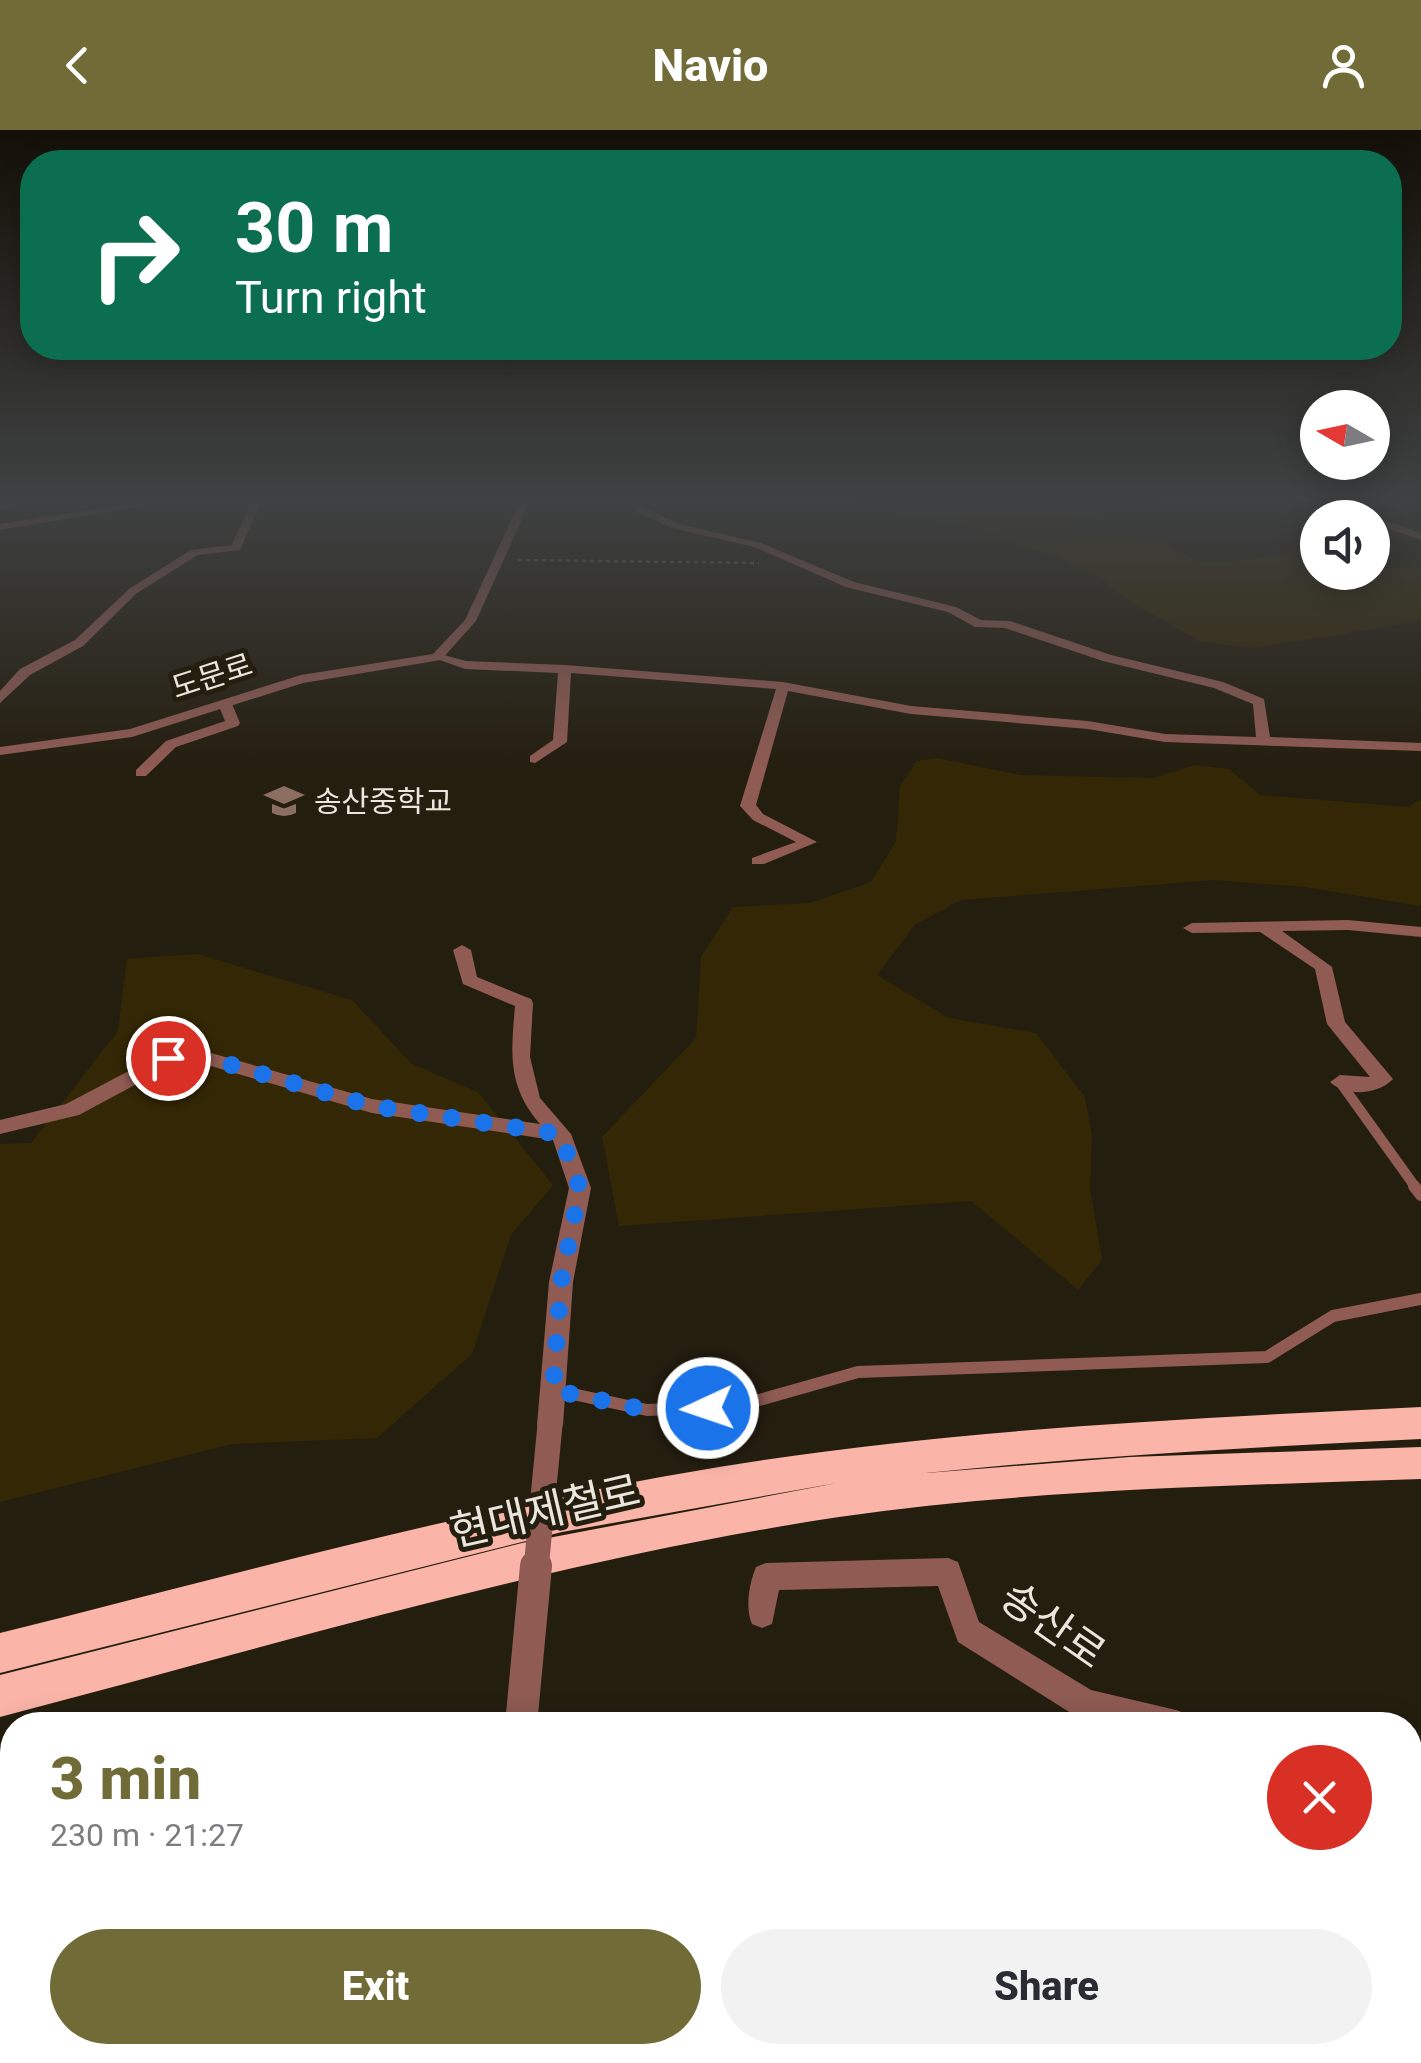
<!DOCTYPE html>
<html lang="en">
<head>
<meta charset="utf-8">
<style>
	body { margin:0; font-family:Roboto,"Noto Sans KR",sans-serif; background:#f2f2f3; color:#2b2b33; height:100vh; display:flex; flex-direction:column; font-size:38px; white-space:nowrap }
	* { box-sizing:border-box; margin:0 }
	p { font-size:32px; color:#7c7c81 }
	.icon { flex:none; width:55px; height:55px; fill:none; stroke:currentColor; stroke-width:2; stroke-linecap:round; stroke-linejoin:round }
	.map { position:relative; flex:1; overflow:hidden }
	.side { position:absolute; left:0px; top:1582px; width:1422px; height:352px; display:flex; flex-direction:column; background:#fff; border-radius:40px 40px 0 0; box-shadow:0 5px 25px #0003 }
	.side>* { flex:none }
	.hud { position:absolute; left:20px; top:20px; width:1382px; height:210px; border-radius:40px; box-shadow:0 5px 25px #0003; background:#0b6e4f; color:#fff; overflow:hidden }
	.needle { width:65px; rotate:279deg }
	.fabs { position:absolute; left:1300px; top:260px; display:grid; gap:20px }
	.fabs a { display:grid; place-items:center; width:90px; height:90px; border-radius:50%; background:#fff; box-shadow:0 5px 25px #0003; font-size:50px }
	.pin { position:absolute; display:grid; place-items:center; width:85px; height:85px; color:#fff; margin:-42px; border:5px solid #fff; border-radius:50%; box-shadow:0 2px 10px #0007 }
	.me { position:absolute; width:110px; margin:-55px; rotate:267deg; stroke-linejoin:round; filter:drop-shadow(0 0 8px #0008) }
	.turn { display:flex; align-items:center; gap:35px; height:210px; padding:0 50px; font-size:45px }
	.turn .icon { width:130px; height:130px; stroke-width:2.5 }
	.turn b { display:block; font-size:70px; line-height:85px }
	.round { display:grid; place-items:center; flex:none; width:105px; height:105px; border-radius:52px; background:#f2f2f3 }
	.overview { display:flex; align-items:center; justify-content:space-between; height:170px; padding:0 50px }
	h1 { font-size:60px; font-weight:800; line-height:75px; color:#716c37 }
	.action { display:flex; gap:20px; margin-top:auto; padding:20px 50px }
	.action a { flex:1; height:115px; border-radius:60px; background:#716c37; color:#fff; font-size:40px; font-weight:800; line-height:115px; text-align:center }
	.action a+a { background:#f2f2f3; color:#2b2b33 }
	header { display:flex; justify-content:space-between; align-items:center; height:130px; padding:0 50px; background:#716c37; color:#fff; font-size:45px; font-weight:800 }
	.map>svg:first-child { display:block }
	.green { fill:#332705 }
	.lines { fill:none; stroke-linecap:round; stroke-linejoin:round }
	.path { stroke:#6a6558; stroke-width:2.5; stroke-dasharray:4 4; stroke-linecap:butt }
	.service-far1 { stroke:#8f5b53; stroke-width:10 }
	.service { stroke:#8f5b53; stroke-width:12 }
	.minor { fill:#8f5b53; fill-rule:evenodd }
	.tertiary { fill:#8f5b53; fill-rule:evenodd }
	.trunk { fill:#fab4a8; fill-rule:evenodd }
	.minor-bridge-far1 { stroke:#8f5b53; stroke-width:25 }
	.minor-bridge { stroke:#8f5b53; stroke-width:32 }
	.route { stroke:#1a73e8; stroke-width:18; stroke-dasharray:0 32.4 }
	.labels { text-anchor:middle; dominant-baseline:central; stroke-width:10; stroke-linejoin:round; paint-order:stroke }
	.far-street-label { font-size:30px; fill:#eae6dd; stroke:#241e0f }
	.far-poi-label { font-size:30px; fill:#eae6dd; stroke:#241e0f; text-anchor:start }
	.near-street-label { font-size:42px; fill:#eae6dd; stroke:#241e0f }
</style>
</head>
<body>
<header><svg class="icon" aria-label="back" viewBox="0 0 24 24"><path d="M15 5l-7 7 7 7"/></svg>Navio<svg class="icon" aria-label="person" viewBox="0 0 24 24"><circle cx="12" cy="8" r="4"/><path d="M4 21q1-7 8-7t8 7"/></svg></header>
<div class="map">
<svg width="1421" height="1933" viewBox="0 0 1421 1933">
	<rect width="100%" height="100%" fill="#241e0f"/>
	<path class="green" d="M856 367H1164C1135 383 1099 378 1068 390L1076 400 1161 410 1195 431H1233L1297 422 1317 426 1318 442 1421 436V491L1254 518 1201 512 1130 471 1092 442 985 400 862 376Z
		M937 628 1020 645 1153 648 1195 635 1229 639 1260 665 1408 677 1421 669V776L1304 757 1214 750 961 770 916 794 877 845 949 888 1036 903 1085 967 1092 1007 1090 1058 1102 1130 1078 1160 971 1071 619 1096 602 1007 696 908 701 827 733 777 810 773 871 752 896 711 900 656 917 631Z
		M197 824 352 870 412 934 478 962 553 1055 511 1105 472 1224 377 1308 232 1314 0 1372V1014L31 1013 118 901 127 829Z"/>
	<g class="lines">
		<path class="path" d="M518 430 759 433"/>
		<path class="service-far1" d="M1340 952 1416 1058"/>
		<path class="service" d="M1414 1056 1421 1065
			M554 1260 647 1280 738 1276 858 1242 1267 1227 1333 1186 1421 1169"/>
		<path class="minor" d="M24 367H40L0 381V375Z
			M171 367H197L0 400V394Z
			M253 367H263L240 420 198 425 137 463 83 516 30 545 0 573V561L20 539 75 510 129 459 191 420 232 415Z
			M631 367H641L642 376 679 394 761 413 854 452 956 477 981 490 1010 491 1111 525 1223 552 1264 569 1270 607 1421 613V621L1165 612 1088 599 911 584 788 561 756 675 763 684 817 712 764 734H752V728L796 712 753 690 740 676 776 559 571 543 567 612 535 633 530 632V626L553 610 558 543 465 539 431 527 437 523 466 531 565 535 783 552 911 576 1088 591 1165 604 1256 607 1253 574 1214 558 1103 531 1005 498 975 497 948 482 846 457 754 417 672 398 633 380Z
			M1333 367H1345L1375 387 1421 403V410L1372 393V388H1363Z
			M225 570 232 574 240 593 238 596 176 617 146 646H136V640L166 611 225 591 218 574Z
			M1348 790 1421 797V807L1348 800 1282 801 1332 837 1345 892 1393 949C1378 965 1346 967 1330 952L1340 945 1370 947 1327 894 1315 839 1260 802 1192 803 1183 798 1192 793Z
			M462 815 471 820 477 847 531 869 533 873 530 927 540 968 571 1004 591 1058 573 1152 563 1295 559 1303 550 1306 541 1303 537 1295 549 1152 569 1058 553 1010 372 983 204 934 172 935 79 985 0 1004V990L66 974 161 924 204 921 372 969 540 994C507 956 511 923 515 876L463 854 453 820Z
			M948 1428 958 1432 979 1492 1091 1560 1176 1580 1187 1584 1191 1595H1110L1074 1585 958 1512 938 1456 779 1460 772 1494 762 1498 752 1494C745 1478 749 1454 756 1437L766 1433Z
			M1410 1759 1421 1764V1803L1410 1798Z
			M661 1922H703L707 1933H665Z"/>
		<path class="tertiary" d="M522 367H532L476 491 441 530 303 553 132 607 0 625V617L130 599 301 545 433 524 465 490Z"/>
		<path class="trunk" d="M1421 1277V1309C1256 1317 1091 1326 926 1343L1130 1327 1421 1317V1349C1227 1356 1032 1359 839 1387 555 1430 278 1514 0 1587V1545L522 1413 837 1353 562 1402 0 1543V1503C249 1441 497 1371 751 1332 973 1298 1197 1288 1421 1277Z"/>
		<path class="minor-bridge-far1" d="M536 1439 550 1295"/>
		<path class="minor-bridge" d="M521 1595 536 1436"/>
	</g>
	<linearGradient id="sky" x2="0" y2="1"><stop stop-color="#141008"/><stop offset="0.58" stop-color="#3f4142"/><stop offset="1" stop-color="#3f4142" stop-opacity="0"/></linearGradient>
	<rect width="1421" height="638" fill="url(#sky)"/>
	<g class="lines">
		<path class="route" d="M168 928 204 927 372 976 560 1004 580 1058 561 1152 553 1260 647 1280 708 1278"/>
	</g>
	<defs>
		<g id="school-bare" transform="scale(3)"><path d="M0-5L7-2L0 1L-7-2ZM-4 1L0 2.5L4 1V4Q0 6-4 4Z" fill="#8d6e63" stroke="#241e0f" stroke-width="2.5" paint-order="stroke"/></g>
	</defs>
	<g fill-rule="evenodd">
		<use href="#school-bare" x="284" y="671"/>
	</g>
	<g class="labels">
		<g class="far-street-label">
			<text transform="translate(212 546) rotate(-18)">도문로</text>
		</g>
		<g class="far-poi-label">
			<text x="314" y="671">송산중학교</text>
		</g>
		<g class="near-street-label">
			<text transform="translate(545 1381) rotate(-13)">현대제철로</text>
			<text transform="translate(1053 1495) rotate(35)">송산로</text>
		</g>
	</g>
</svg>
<div class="fabs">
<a><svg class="needle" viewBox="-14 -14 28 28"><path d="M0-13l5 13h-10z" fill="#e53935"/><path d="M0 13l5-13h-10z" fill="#7c7c81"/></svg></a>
<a><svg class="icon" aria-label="sound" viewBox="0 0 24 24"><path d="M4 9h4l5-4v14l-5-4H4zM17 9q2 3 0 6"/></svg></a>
</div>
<div class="pin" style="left:168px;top:928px;background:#d93025"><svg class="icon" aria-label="arrive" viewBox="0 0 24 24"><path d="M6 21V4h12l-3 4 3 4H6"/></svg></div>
<svg class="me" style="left:708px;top:1278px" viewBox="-20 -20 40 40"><circle r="17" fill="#1a73e8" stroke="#fff" stroke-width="3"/><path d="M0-11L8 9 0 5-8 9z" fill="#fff"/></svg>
<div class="hud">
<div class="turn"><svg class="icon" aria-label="right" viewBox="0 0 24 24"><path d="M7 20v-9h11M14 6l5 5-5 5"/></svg><div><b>30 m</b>Turn right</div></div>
</div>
<section class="side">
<div class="overview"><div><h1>3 min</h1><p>230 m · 21:27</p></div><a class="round" style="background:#d93025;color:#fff"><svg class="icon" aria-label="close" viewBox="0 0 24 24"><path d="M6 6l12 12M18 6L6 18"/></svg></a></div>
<div class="action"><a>Exit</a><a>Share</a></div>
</section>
</div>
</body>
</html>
